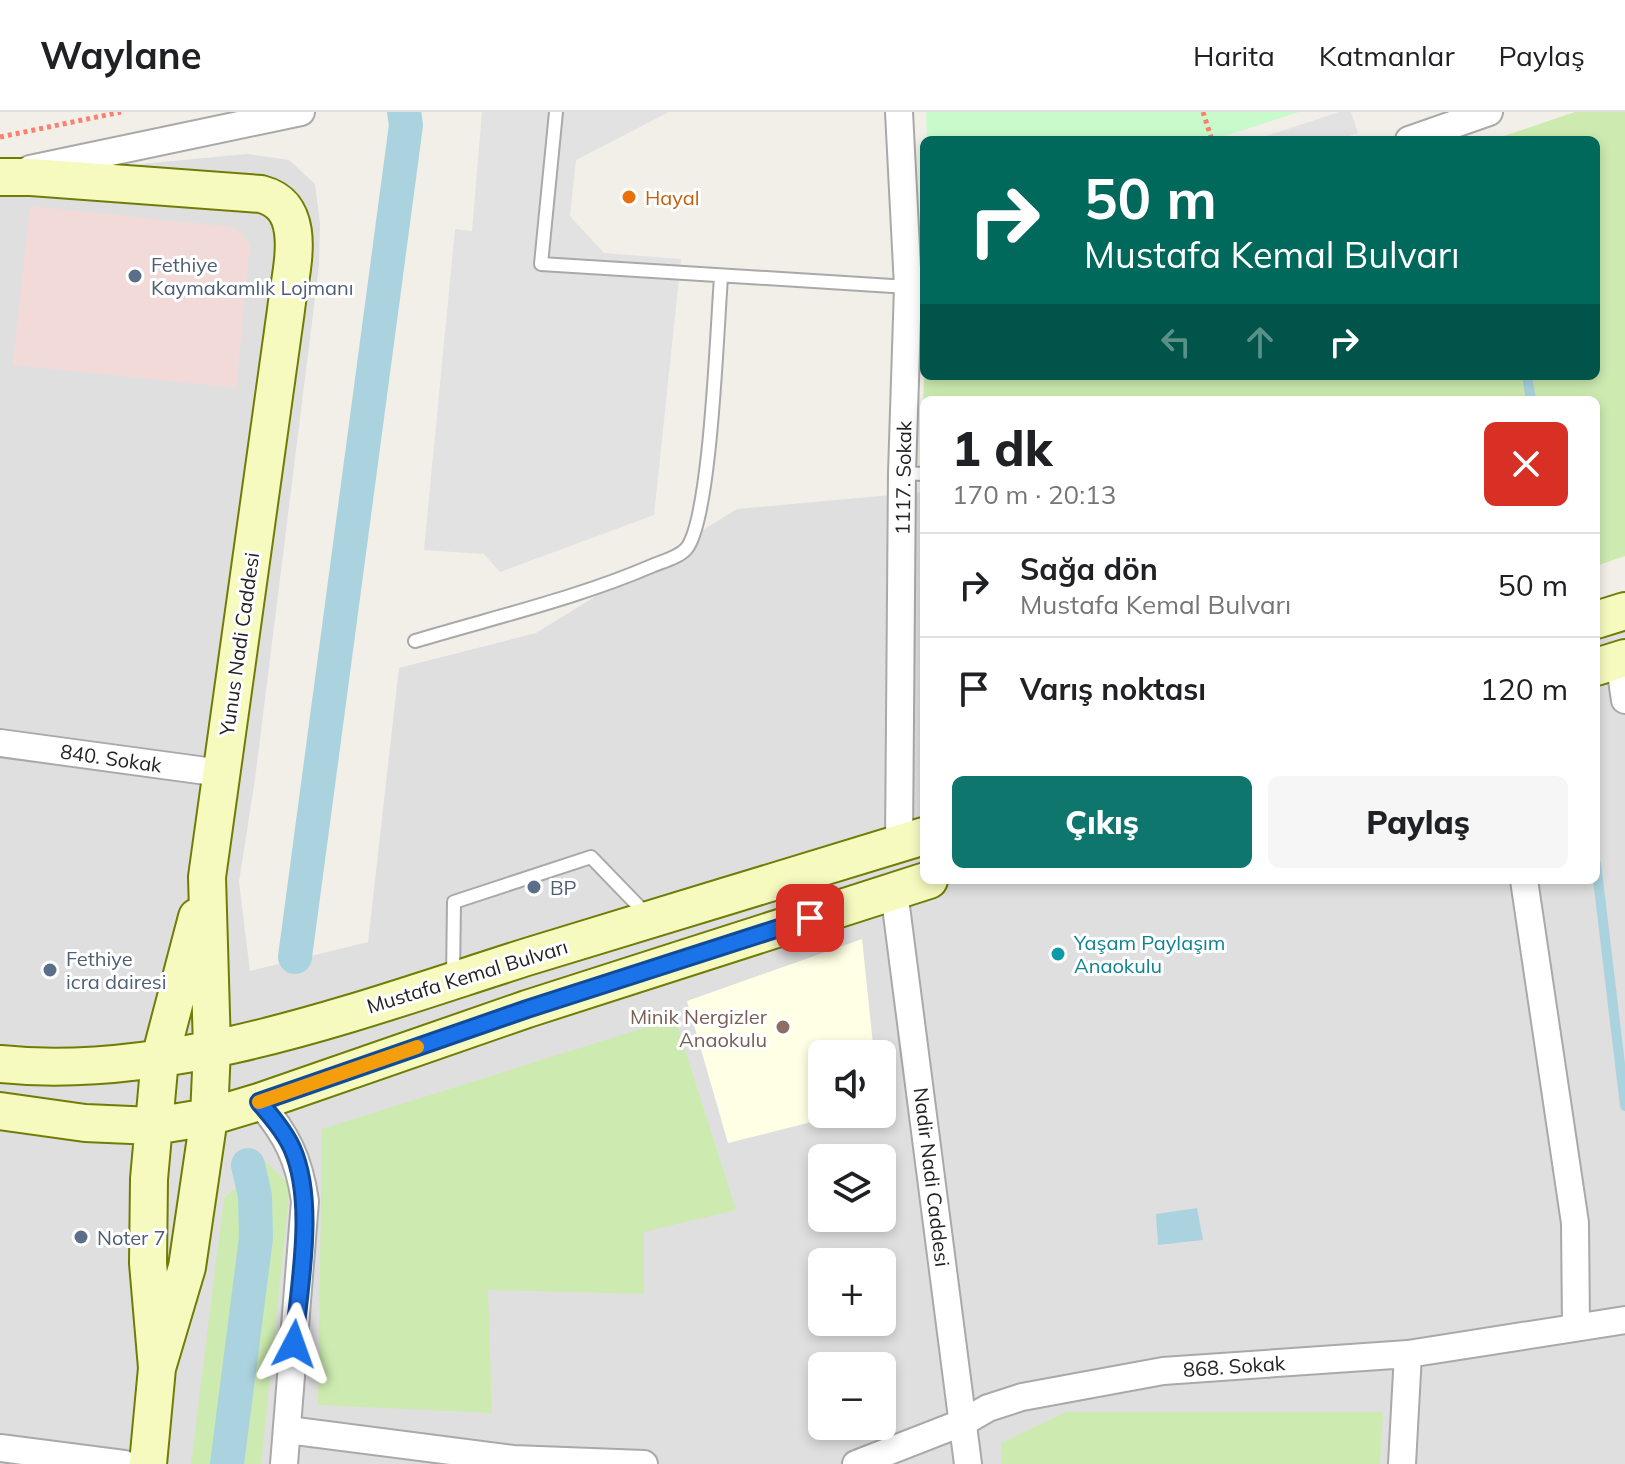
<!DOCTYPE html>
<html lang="tr">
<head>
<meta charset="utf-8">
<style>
	body { margin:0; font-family:Mulish,sans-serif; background:#f6f6f6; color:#202124; height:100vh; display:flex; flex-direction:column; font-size:30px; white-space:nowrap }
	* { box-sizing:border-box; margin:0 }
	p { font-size:26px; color:#757577 }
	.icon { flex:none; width:44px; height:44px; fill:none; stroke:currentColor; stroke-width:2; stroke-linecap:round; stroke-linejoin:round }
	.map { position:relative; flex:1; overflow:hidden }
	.drawer { position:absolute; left:920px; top:284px; width:680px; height:488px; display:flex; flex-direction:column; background:#fff; border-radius:12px; box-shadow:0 4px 12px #0003 }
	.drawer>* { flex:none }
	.banner { position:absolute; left:920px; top:24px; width:680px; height:244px; border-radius:12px; box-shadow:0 4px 12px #0003; background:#00695c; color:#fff; overflow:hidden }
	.buttons { position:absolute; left:808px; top:928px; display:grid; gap:16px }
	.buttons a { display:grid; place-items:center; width:88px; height:88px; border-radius:12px; background:#fff; box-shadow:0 4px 12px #0003; font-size:40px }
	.pin { position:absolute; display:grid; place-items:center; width:68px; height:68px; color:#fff; margin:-34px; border-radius:16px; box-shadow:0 4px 12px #0006 }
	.me { position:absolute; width:88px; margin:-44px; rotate:4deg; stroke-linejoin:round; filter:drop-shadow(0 0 6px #0008) }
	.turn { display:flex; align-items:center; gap:28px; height:168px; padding:0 32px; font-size:36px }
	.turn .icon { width:104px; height:104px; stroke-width:2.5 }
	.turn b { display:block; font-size:56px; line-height:68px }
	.lanes { display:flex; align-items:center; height:76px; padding:0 32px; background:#0003; justify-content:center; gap:40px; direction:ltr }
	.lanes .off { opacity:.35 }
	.round { display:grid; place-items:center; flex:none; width:84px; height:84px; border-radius:12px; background:#f6f6f6 }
	.headline { display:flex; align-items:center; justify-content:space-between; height:136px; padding:0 32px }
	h1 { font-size:48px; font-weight:800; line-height:60px }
	.action { display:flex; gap:16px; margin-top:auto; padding:16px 32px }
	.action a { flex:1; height:92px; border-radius:12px; background:#0f766e; color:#fff; font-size:32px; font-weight:800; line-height:92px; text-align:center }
	.action a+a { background:#f6f6f6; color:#202124 }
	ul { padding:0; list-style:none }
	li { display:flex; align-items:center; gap:24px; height:104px; padding:0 32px; border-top:2px solid #e0e0e0 }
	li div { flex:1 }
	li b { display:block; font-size:30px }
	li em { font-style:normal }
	header { display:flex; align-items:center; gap:48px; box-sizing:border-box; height:112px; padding:0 40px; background:#fff; border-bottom:2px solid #e0e0e0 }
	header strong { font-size:38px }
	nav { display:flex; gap:44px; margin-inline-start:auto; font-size:28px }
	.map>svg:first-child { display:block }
	.residential { fill:#e0dfdf; fill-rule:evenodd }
	.commercial { fill:#f2dad9 }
	.education { fill:#ffffe5 }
	.grass { fill:#cdebb0 }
	.park { fill:#c8facc }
	.parking { fill:#e2e2e2 }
	.water { fill:#aad3df }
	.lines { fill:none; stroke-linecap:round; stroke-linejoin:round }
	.stream { stroke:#aad3df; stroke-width:10 }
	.canal { stroke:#aad3df; stroke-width:34 }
	.lane-casing { stroke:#a9a9a9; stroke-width:16 }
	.street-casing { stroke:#a9a9a9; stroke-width:30 }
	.secondary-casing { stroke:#707d05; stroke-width:40 }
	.path { stroke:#fa8072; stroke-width:5; stroke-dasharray:4 4; stroke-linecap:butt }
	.lane { stroke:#fff; stroke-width:12 }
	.street { stroke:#fff; stroke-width:26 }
	.secondary { stroke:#f7fabf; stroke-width:36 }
	.route-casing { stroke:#114b97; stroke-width:20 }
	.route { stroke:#1a73e8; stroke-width:14 }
	.slow { stroke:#f59e0b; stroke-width:14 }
	.food-dot { fill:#e8710a; stroke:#fff; stroke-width:3 }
	.service-dot { fill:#5c6f8a; stroke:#fff; stroke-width:3 }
	.culture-dot { fill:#0f9aa8; stroke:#fff; stroke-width:3 }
	.education-dot { fill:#8d6e63; stroke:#fff; stroke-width:3 }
	.labels { text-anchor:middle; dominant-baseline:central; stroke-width:6; stroke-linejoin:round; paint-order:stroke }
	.food-label { font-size:20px; fill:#c56008; stroke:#fff; text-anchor:start }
	.service-label { font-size:20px; fill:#4e5e75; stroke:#fff; text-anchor:start }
	.street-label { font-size:20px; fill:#222; stroke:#fff }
	.culture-label { font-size:20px; fill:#0d838f; stroke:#fff; text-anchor:start }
	.education-label { font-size:20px; fill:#785e54; stroke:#fff; text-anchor:end }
</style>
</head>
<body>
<header>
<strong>Waylane</strong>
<nav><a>Harita</a><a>Katmanlar</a><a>Paylaş</a></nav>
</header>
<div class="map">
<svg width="1625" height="1352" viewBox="0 0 1625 1352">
	<rect width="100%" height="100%" fill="#f2efe9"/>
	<path class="residential" d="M247 42 289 48 315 72 320 112 319 154 255 667 239 770 250 859 368 830 399 556 536 521 737 397 924 380V768H1596V508L1625 499V1352H0V65ZM822 942H882V1002H822ZM822 1046H882V1106H822ZM822 1150H882V1210H822ZM822 1254H882V1314H822Z"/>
	<path class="commercial" d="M30 94 231 115 241 121 250 133 236 276 13 253Z"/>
	<path class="education" d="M862 827 874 942H822V1002H843L728 1031 687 889Z"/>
	<path class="grass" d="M1575 0H1625V444L1596 454V288H924V343L922 337 924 264H1596V28H1492Z
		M675 906 736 1098 644 1120V1182L488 1178 492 1301 318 1293 322 1017Z
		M266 1050 290 1073 261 1352H191L224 1086Z
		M1066 1300H1383L1380 1352H1002L1001 1331Z"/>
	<path class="park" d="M926 0H1299L1212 28H927Z"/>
	<path class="parking" d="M482 0H669L576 48 570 104 604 141 681 147 654 403 500 460 484 442 424 438 455 117 472 119Z
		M1339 0H1351L1358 21 1336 28H1254Z"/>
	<path class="water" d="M1197 1096 1203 1128 1158 1133 1156 1102Z"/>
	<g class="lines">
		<path class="stream" d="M1527 264 1531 288
			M1596 751 1625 994"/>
		<path class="canal" d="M295 845 406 13 404 0
			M227 1352 256 1126 255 1084 248 1053"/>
		<g class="lane-casing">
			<path id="lane" d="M556 0 541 152 908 175
				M902 361 924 362
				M415 529C495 505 578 486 654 453 664 449 679 445 686 437 711 409 717 213 721 166
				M453 866 454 790 591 745 648 804"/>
		</g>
		<g class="street-casing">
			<path id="street" d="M1409 28 1489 0
				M30 57 301 0
				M1619 548 1625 588
				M0 631 221 661
				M899 732 902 361 908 175 899 0
				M1524 768 1575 1111 1576 1214
				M894 779 968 1352
				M259 990C287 1023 299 1047 305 1089L284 1352
				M288 1318 513 1347 644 1352
				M0 1336 124 1352
				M856 1352 964 1310 988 1296 1022 1285 1163 1259 1408 1242 1625 1208
				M1402 1352 1408 1242"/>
		</g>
		<g class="secondary-casing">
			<path id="secondary" d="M0 65H31L261 82C311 95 290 159 286 198L207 765 212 936 209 1005 187 1155 157 1256
				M1596 508 1625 499
				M1596 555 1625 546
				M0 952C174 970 365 896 530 844 661 803 793 765 924 724
				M0 999 85 1011 154 1014 209 1005 259 990 527 897 929 768
				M148 1352 157 1256 148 1151 149 1067 160 946 197 805"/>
		</g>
		<path class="path" d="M1203 0 1212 28
			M0 25 121 0"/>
		<use href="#lane" class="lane"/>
		<use href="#street" class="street"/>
		<use href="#secondary" class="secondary"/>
	</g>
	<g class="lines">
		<g class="route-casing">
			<path id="route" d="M294 1232C299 1174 316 1090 292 1036 284 1019 271 1004 259 990L527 897 810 806"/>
		</g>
		<use href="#route" class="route"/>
		<path class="slow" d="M259 990 417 935"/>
	</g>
	<circle class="food-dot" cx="629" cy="85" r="8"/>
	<g class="service-dot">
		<circle cx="135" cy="164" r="8"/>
		<circle cx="534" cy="775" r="8"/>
		<circle cx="50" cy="858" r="8"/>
		<circle cx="81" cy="1125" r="8"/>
	</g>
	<circle class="culture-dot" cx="1058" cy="842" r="8"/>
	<circle class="education-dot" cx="783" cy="915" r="8"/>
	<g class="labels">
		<g class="food-label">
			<text x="645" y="85">Hayal</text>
		</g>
		<g class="service-label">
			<text x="151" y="152">Fethiye<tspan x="151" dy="23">Kaymakamlık Lojmanı</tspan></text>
			<text x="550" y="775">BP</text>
			<text x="66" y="846">Fethiye<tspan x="66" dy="23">icra dairesi</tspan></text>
			<text x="97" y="1125">Noter 7</text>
		</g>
		<g class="street-label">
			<text transform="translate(903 366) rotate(-89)">1117. Sokak</text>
			<text transform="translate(239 532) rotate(-82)">Yunus Nadi Caddesi</text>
			<text transform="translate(111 646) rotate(8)">840. Sokak</text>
			<text transform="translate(467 864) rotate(-17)">Mustafa Kemal Bulvarı</text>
			<text transform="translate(932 1065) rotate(83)">Nadir Nadi Caddesi</text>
			<text transform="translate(1234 1254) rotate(-4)">868. Sokak</text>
		</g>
		<g class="culture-label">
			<text x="1074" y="830">Yaşam Paylaşım<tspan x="1074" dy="23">Anaokulu</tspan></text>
		</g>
		<g class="education-label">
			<text x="767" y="904">Minik Nergizler<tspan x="767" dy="23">Anaokulu</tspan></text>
		</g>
	</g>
</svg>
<div class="buttons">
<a><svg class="icon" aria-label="sound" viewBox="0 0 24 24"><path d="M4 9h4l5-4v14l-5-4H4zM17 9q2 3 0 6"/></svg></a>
<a><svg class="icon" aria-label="layers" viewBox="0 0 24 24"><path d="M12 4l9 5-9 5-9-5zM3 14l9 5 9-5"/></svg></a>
<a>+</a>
<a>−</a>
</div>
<div class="pin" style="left:810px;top:806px;background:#d93025"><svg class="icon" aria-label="arrive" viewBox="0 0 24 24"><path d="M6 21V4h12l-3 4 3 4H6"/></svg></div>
<svg class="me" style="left:294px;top:1232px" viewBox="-20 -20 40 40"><path d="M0-17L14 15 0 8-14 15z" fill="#1a73e8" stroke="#fff" stroke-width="4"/></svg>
<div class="banner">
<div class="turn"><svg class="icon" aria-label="right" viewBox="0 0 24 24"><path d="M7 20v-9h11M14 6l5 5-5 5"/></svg><div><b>50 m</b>Mustafa Kemal Bulvarı</div></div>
<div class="lanes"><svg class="icon off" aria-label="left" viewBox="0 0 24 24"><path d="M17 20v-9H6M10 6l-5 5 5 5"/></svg><svg class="icon off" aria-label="ahead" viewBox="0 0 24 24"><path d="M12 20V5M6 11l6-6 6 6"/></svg><svg class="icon" aria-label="right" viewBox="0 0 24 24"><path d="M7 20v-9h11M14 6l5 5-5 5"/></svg></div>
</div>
<section class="drawer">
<div class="headline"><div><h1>1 dk</h1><p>170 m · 20:13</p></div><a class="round" style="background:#d93025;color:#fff"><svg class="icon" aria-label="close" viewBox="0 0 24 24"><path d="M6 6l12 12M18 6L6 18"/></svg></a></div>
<ul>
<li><svg class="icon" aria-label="right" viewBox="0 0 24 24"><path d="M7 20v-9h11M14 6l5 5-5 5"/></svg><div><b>Sağa dön</b><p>Mustafa Kemal Bulvarı</p></div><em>50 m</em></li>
<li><svg class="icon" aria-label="arrive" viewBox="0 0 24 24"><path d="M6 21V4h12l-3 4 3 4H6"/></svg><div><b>Varış noktası</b></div><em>120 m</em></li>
</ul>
<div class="action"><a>Çıkış</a><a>Paylaş</a></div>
</section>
</div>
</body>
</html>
